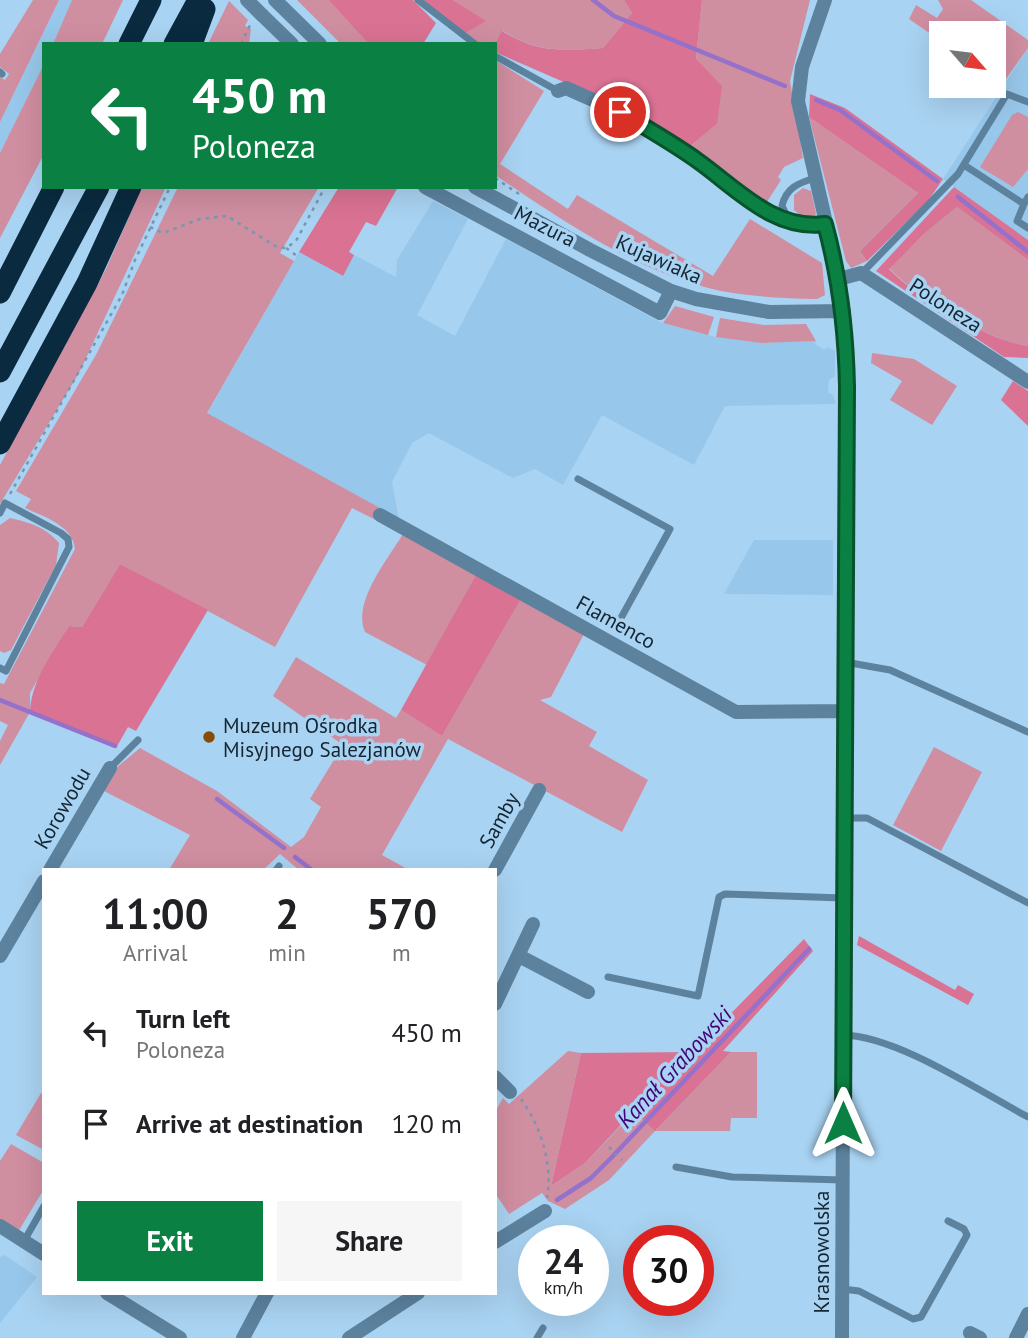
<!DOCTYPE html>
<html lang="en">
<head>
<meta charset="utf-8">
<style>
	body { margin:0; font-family:"PT Sans",sans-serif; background:#f6f6f6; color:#202124; height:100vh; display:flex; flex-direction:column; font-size:26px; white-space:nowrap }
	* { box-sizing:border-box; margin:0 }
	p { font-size:23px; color:#757577 }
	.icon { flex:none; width:38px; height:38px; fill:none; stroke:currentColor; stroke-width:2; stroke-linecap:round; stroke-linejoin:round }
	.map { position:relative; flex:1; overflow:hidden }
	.details { position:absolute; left:42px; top:868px; width:455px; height:427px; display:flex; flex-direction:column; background:#fff; border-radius:0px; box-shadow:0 7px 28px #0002 }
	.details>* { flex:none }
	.top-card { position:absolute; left:42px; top:42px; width:455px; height:147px; border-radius:0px; box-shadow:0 7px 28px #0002; background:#0b8043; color:#fff; overflow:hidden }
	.needle { width:46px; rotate:118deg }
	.tools { position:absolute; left:929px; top:21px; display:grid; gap:14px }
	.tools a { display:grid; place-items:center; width:77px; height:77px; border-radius:0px; background:#fff; box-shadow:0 7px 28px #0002; font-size:35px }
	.speed { position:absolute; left:518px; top:1225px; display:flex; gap:14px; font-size:35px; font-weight:700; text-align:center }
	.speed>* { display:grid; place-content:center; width:91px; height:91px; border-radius:50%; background:#fff; box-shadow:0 7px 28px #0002; line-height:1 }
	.speed small { font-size:18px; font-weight:400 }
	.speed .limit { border:10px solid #d22; background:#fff; color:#111 }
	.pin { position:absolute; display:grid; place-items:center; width:60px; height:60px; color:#fff; margin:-30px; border:4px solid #fff; border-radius:50%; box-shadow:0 2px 7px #0007 }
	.me { position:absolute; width:77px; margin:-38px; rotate:0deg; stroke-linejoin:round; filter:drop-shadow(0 0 5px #0008) }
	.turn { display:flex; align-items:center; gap:24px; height:147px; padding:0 35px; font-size:32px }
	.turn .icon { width:91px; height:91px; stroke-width:2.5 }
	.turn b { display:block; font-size:49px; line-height:60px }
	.eta { display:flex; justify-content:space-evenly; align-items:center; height:119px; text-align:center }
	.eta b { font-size:42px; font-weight:800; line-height:49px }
	.button { display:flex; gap:14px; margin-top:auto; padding:14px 35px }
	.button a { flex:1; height:80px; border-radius:0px; background:#0b8043; color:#fff; font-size:28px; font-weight:800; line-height:80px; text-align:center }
	.button a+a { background:#f6f6f6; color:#202124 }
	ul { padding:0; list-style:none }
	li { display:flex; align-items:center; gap:21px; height:91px; padding:0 35px }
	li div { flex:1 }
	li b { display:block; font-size:26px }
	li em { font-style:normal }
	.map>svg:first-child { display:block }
	.built { fill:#97c7ea }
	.green { fill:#d08ea1 }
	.forest { fill:#da7293 }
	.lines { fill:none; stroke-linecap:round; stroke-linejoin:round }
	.stream { stroke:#9471ca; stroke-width:4.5 }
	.path { stroke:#7698b0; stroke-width:2.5; stroke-dasharray:3.5 5; stroke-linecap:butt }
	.service { stroke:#5c829e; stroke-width:7 }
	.minor { stroke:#5c829e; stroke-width:14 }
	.motorway { stroke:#092a3f; stroke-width:21 }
	.minor-bridge { stroke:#5c829e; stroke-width:14 }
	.route-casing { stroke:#07532c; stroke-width:18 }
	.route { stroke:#0b8043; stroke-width:12 }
	.poi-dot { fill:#864b04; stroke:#a9d3f2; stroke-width:2.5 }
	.labels { text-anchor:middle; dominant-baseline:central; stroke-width:7; stroke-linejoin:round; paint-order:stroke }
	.street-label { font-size:21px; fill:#152531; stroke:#a9d3f2 }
	.poi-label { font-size:21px; fill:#152531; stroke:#a9d3f2; text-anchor:start }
	.water-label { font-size:23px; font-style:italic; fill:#430376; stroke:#a9d3f2 }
</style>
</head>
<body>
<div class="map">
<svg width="1028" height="1338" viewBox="0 0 1028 1338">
	<rect width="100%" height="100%" fill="#a9d3f2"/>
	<path class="built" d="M59 0H72L53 44H44V64L0 153V122Z
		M1028 48V240L943 179Z
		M433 201 468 219 417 315 455 336 506 239 662 323 716 337 761 343 816 341 815 344 825 350 827 347 835 351V376L829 380 828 393 833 395 836 404 725 406 694 465 602 415 563 485 535 469 513 478 429 433 412 443 392 482 399 519 207 414 299 252 342 276 354 255 396 277 397 260Z
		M754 540H833V595L724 594Z
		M5 1255 37 1277 0 1323V1257Z"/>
	<path class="green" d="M33 0H59L0 122V77L5 80 9 74 0 67V54Z
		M72 0H123L102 44H53Z
		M297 0H332L369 44H341Z
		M453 0H624L632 13 603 48C562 51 538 53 503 31L495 44H481L464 34 485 21Z
		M702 0H810L790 81 803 158 784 167 778 177 781 180 765 205 688 148 717 124 696 59Z
		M938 0H971L1028 40V48L1003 83 994 77V33H942L941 41 909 19 916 5 937 18 943 9Z
		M229 1 248 20 245 26 251 29 249 44H208Z
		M495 60 544 91 500 164 568 209 577 195 713 276 750 219 822 263 825 295 817 299C785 298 752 297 721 291 640 274 563 221 495 175Z
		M44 64V154L0 238V153Z
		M1018 112 1028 117V169L1013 187 980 167 1012 115Z
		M809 117 918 193 860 251 867 261 851 268 846 261Z
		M142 187H166L79 373 0 504V465L106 269Z
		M178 187H319L280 253 294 261 207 413 380 508 374 519 352 508 275 647 120 564 82 627 69 626 30 693V712L0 765V741L8 725 0 721V683L4 684 75 549C73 526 45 517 25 508L31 499 16 491 97 353Z
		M803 188 811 191 816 213 814 218H804L794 210V195Z
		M957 207 1028 260V346C987 340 918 299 889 268L924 234Z
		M675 306 714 317 708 335 663 323Z
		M720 318 764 325 806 324 816 341 761 343 716 337Z
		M872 353 914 359 957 386 932 425 890 400 902 381 871 363Z
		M10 518C27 522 45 526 59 543L56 565 11 650 4 653 0 651V525Z
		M403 534 477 573 427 665 365 632C352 602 388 559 403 534Z
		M521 599 584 634 551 697 540 700 597 732 589 746 648 780 622 832 448 739 382 855 409 870H299L280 854 263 870H169L190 835 102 790 116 768 140 748 217 791 291 847 304 837 321 807 310 799 343 745 273 696 296 657 396 718 401 710 442 736Z
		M934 747 982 772 941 851 893 825Z
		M568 1051 581 1053 551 1186 585 1163 635 1111 656 1130 731 1052H757V1118H731L730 1131H655L609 1180 565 1209 548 1201 542 1193 509 1214 495 1193V1112L503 1098 509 1104Z
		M41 1093 44 1095V1150L16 1135Z
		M11 1144 44 1163V1189L18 1232 0 1219V1161Z"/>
	<path class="forest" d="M329 0H413L436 23 423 44H369Z
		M423 0H453L486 21 464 34Z
		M624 0H702L696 59 722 86 717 124 688 148 566 83 495 52V44L502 31C538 53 562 51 603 48L632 13Z
		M810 94 845 108 943 179 928 201 867 261 860 251 918 193 809 117Z
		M339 187H398L376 226 366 222 349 252 354 255 343 276 299 252Z
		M954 187 1028 240V260L957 207 924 234 889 269C918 299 987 340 1028 346V358L1004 357 876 271Z
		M1013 381 1028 391V426L1001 400Z
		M120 564 208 610 136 731 128 727 116 748 30 712C31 681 53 652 69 626L82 627Z
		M477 573 521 599 442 736 401 710Z
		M859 936 955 990 958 985 974 994 968 1005 857 945Z
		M804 939 813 951 723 1051 731 1052 655 1131 634 1111 585 1163 551 1186 581 1053 693 1052Z"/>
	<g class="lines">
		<path class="stream" d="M593 0 614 16 785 86
			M816 100 840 110 937 181
			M958 197 1028 252
			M0 700 115 746
			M217 799 284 848
			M295 857 312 870
			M557 1200 591 1178 611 1158 809 949"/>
		<path class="path" d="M241 44 252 21
			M495 178 519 194
			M150 227 163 233 200 219 227 216 277 247 286 248 296 241 325 187
			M286 248 297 256
			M10 494 122 295 135 260 170 187
			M521 1099C541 1126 553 1165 547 1198
			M609 1147 622 1160"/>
		<path class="service" d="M418 0 475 44
			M495 56 558 91
			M0 72 2 74
			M964 165 1024 204 1028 197
			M1024 204 1017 221 1028 228
			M789 220 782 206C786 188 798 183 815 178
			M862 273 958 174 1007 94 1028 102
			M578 479 670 529 616 627
			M0 513 5 503 61 533 68 539 69 547 6 671 0 668
			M845 662 890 670 1028 732
			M110 768 138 740
			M844 818H867L1028 903
			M276 870 279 866
			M608 977 698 996 719 897 725 894 843 898
			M843 1035C897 1036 979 1091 1028 1117
			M676 1167 732 1177 843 1180
			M24 1241 44 1206
			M842 1289 859 1291 913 1319 921 1317 967 1235 964 1229 948 1221
			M537 1338 543 1328"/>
		<path class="minor" d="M275 0 320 44
			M825 0 802 67 798 101 839 279 846 348 842 1338
			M262 15 292 44
			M558 91 566 88 620 112 698 161 777 218 801 225 825 224
			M425 187 660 313 671 291
			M475 187 590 250 671 291 696 299 769 312 844 311
			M839 279 861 273 1028 382
			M380 515 736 712 845 711
			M50 870 110 768
			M495 870 539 790
			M0 956 44 881
			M519 956 588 992
			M495 1004 533 924
			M495 1077 510 1092
			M0 1226 44 1254
			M495 1242 545 1211
			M107 1293 180 1338
			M970 1333 980 1338
			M243 1338 267 1293
			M349 1338 418 1293
			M1016 1338 1028 1314"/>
		<path class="motorway" d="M129 44 151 0
			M174 44 198 0
			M192 44 205 9
			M0 293 54 187
			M0 372 99 187
			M0 444 87 283 131 187"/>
		<path class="minor-bridge" d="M247 0 262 15"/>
	</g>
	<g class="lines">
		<g class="route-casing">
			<path id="route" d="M620 112C646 128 673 143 698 161 736 188 774 231 825 224 840 279 846 330 847 387L843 1123"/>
		</g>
		<use href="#route" class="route"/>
	</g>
	<circle class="poi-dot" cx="209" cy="737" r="7"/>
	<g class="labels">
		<g class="street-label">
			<text transform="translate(545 226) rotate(27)">Mazura</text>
			<text transform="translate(659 259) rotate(24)">Kujawiaka</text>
			<text transform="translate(946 305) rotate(33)">Poloneza</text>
			<text transform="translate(616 622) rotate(29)">Flamenco</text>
			<text transform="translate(62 808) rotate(-60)">Korowodu</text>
			<text transform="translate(499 820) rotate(-61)">Samby</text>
			<text transform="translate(821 1252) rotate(-90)">Krasnowolska</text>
		</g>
		<g class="poi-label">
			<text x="223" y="725">Muzeum Ośrodka<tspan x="223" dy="24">Misyjnego Salezjanów</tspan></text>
		</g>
		<g class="water-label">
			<text transform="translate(674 1067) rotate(-47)">Kanał Grabowski</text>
		</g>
	</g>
</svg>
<div class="tools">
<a><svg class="needle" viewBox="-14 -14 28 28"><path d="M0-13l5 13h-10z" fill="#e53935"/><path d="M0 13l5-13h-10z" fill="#757577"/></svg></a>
</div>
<div class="speed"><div>24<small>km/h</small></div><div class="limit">30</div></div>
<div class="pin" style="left:620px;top:112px;background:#d93025"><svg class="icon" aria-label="arrive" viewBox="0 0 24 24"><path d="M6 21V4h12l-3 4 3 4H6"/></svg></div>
<svg class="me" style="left:843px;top:1123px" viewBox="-20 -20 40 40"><path d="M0-17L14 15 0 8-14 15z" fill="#0b8043" stroke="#fff" stroke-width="4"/></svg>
<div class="top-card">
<div class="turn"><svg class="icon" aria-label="left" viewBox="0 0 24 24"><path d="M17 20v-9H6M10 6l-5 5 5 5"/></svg><div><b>450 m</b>Poloneza</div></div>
</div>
<section class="details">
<div class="eta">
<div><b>11:00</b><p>Arrival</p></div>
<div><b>2</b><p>min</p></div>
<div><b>570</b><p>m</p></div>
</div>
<ul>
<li><svg class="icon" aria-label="left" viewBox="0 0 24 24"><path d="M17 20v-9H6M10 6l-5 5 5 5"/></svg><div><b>Turn left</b><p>Poloneza</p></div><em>450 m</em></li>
<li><svg class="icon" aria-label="arrive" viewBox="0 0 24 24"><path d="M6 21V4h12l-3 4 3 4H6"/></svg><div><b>Arrive at destination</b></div><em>120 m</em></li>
</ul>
<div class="button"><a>Exit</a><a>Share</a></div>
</section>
</div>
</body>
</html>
